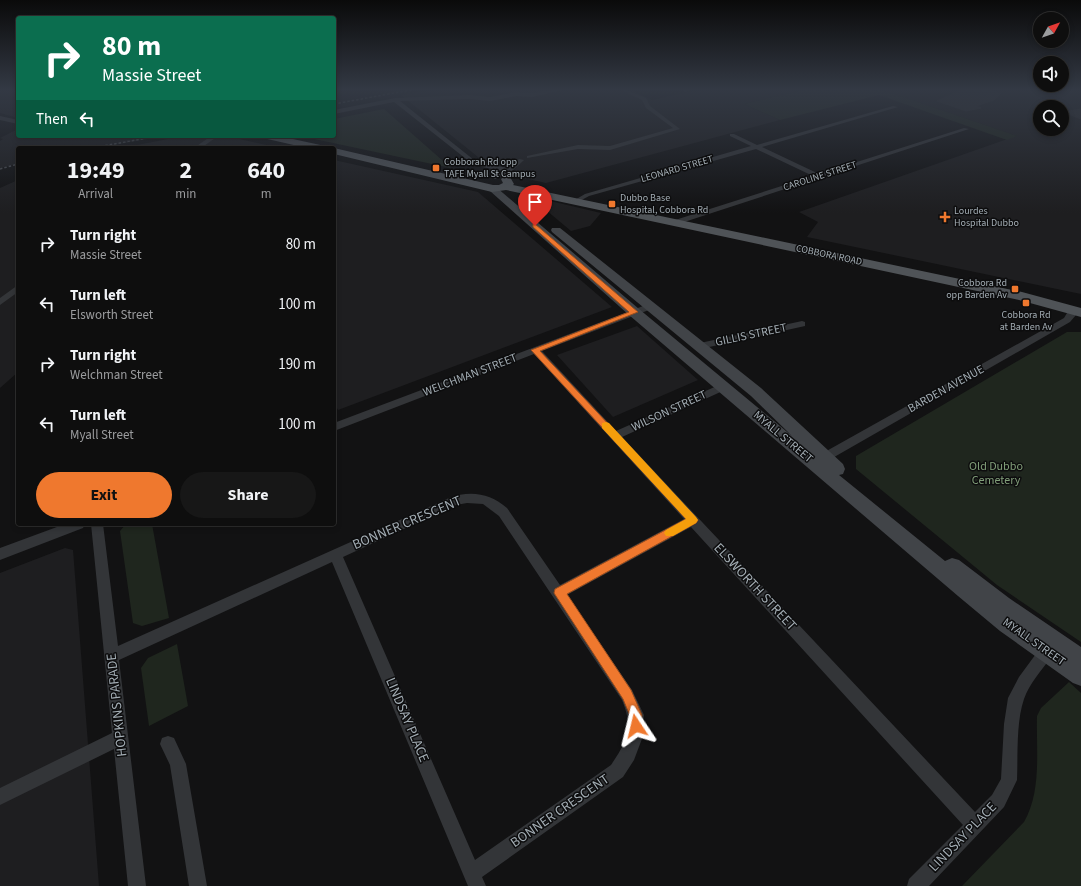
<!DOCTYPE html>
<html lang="en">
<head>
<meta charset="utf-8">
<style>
	body { margin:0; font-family:"Source Sans 3",sans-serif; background:#171717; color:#f1f3f6; height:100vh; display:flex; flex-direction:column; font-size:15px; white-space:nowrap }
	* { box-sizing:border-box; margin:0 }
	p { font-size:13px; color:#9b9c9e }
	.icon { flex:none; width:22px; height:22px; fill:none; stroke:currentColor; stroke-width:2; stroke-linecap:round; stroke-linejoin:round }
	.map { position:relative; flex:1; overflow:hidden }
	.details { position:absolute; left:16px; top:146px; width:320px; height:380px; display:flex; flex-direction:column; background:#0e0e0e; border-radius:4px; box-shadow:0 2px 6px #0003,0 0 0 1px #2e2e2e }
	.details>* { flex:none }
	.top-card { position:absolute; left:16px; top:16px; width:320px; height:122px; border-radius:4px; box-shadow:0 2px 6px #0003,0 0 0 1px #2e2e2e; background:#0b6e4f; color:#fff; overflow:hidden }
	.needle { width:26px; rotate:50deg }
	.controls { position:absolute; left:1033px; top:12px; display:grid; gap:8px }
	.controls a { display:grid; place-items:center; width:36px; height:36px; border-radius:50%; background:#0e0e0e; box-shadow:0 2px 6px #0003,0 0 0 1px #2e2e2e; font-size:20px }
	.pin { position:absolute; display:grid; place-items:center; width:34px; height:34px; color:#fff; margin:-41px -17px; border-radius:50% 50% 50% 0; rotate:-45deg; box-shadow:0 0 4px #0007 }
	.pin .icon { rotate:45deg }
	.me { position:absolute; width:44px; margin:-22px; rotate:350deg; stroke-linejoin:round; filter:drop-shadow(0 0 3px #0008) }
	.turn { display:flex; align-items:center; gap:14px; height:84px; padding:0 20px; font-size:18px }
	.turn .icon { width:52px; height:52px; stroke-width:2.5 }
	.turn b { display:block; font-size:28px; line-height:34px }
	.then { display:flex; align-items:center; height:38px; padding:0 20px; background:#0003; gap:8px; font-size:15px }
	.eta { display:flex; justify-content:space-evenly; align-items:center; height:68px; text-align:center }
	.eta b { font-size:24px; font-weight:700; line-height:28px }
	.primary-button { display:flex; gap:8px; margin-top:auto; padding:8px 20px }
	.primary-button a { flex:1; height:46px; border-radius:24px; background:#ef782e; color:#111; font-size:16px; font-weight:700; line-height:46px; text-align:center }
	.primary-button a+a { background:#171717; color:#f1f3f6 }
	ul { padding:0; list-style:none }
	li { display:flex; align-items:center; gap:12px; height:60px; padding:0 20px }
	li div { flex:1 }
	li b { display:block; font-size:15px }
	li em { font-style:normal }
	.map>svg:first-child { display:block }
	.built { fill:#1e1e20; fill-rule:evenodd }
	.green { fill:#1f261e }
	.building { fill:#2c2d2f; stroke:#2c2c2f }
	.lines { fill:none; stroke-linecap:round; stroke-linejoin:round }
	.street { fill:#333538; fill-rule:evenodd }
	.secondary { fill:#414448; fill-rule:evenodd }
	.primary { fill:#4f5357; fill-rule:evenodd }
	.rail { stroke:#4a4d51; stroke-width:1.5; stroke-dasharray:2.5 2; stroke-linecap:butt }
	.route { fill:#ef782e; stroke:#9b4e1e }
	.slow { fill:#f59e0b }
	.poi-dot { fill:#ef782e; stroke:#0d0d0e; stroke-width:1.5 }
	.labels { text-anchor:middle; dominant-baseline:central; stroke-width:3; stroke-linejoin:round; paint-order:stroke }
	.far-poi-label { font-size:10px; fill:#a3adb4; stroke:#0d0d0e; text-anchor:start }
	.far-street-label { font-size:10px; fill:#a3adb4; stroke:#0d0d0e }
	.street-label { font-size:12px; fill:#a3adb4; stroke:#0d0d0e }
	.park-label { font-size:12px; fill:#829f7a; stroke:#0d0d0e }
	.near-street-label { font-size:14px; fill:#a3adb4; stroke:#0d0d0e }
</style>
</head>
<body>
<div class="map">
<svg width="1081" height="886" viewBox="0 0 1081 886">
	<rect width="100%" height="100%" fill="#121213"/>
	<path class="built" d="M0 89 18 91V118L0 113Z
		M437 89H629L652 100 701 89H807L744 104 780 120 546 183 510 175 518 165 483 161 401 95Z
		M880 89H1081V294L807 237 818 222 799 212 1016 136ZM1040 107H1062V129H1040Z
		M18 129V136H164L98 148H18V164L0 168V141L3 139 0 138Z
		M218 136H226L280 148H122L173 138Z
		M334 160 478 192 612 307 338 410 334 403Z
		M18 180V372L0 388V188Z
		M546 200 601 213 590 226 571 231 540 205Z
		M637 326 698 380 613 417 557 355Z
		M65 548 73 550 99 886H0V573Z"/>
	<path class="green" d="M807 89H880L1017 136 1007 140 879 95 780 120 744 104Z
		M384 109 451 168 300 136H334V119Z
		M1067 332H1081V642L997 585 856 469V456Z
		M126 524H152L169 618 142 626 133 623 120 531Z
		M177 644 188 706 149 726 141 668 148 658Z
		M1069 682 1081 693V886H962L1024 822C1042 791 1036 750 1037 716L1041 708Z"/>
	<path class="building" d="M963 89H985L1001 93 994 100 976 106 981 108 966 111 937 101Z
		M1081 109V119L1063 112Z"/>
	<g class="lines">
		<path class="street" d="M558 89H567L532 97 516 96 490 101 469 99 400 101 474 160 485 164 509 168 519 159 524 160 511 172 495 179 493 178V176L503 171 482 167 470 162 394 102 334 114V110L395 98 469 95 490 97 516 92 532 93Z
			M619 89H624L646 98 650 106 680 129 610 150 578 149 527 158V156L578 145 610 146 673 128 646 108 642 100Z
			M683 89H693L685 92Z
			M893 106 898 107 762 147 819 174 964 128 969 129 675 225 671 223 672 221 813 176 756 149 589 196 578 202 573 201 585 194 751 146 730 136V134H734L757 145Z
			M0 116 18 120V124L0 120Z
			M211 136H218L201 148H194Z
			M18 285V292L0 305V298Z
			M651 303 654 304V308L542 351 616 431 719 385H727L728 387 727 389 622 437 975 812 992 795 1001 779 1004 724 1008 698 1019 677 1041 647 1046 645 1051 647 1053 652 1051 657C1042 670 1029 684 1024 699 1016 722 1018 756 1017 780L1004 807 929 886H907L909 879 963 825 691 527 567 595 632 690 644 715 643 736 634 760 623 777 482 877 486 886H468L332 562 119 660 146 886H128L114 749 0 805V788L112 733 91 524H103L118 646 449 498C470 490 490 493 507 508L560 585 684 519 534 354 334 431V423ZM467 503 483 504 499 516 622 700C634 729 627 741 611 765L475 860 343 557 456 505Z
			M1073 307 1077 310 1076 315 1070 322 822 464H814L812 461 814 458 1064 318 1070 308Z
			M802 321 805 322V326L700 349 695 346 700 343Z
			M65 524H85L83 528 0 560V548Z
			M168 736 174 738 186 764 207 886H189L170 765 160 744 162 738Z"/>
		<path class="secondary" d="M493 186 496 187 639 309 792 436 751 396 552 232 551 230 552 228H560L761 388 843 464 845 469 843 474 839 475 945 561 952 558 959 560 1009 598 1081 647V686L1073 683 1000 631 958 596 629 315 490 191 488 189 490 187Z
			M538 191 542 192 543 194 542 196 528 200V207H520L518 198 519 196Z"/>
		<path class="primary" d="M261 136H279L325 146 326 148H307L263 138Z
			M334 148 493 185H499L503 183 501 179 506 176 510 177 514 184 513 185 1022 292 1081 308V317L1019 300 506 190 492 192 334 154Z"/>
		<path class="rail" d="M334 104 416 89
			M92 148 158 136
			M0 169 18 164"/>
	</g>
	<linearGradient id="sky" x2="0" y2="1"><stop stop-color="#0a0a0a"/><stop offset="0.42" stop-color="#333944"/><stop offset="1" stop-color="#333944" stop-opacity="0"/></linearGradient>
	<rect width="1081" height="213" fill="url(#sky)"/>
	<path class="route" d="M535 224 638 312 540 351 698 520 696 523 567 594 631 690 642 715 640 730 636 732 631 730 629 726 630 716 623 699 554 593 555 589 686 519 531 350 629 312 533 227V224Z"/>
	<path class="slow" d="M606 422 609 423 696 517 698 520 696 523 673 536H666L664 533 666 530 686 519 602 428V423Z"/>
	<g class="poi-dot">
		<rect x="432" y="164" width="8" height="8" rx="2"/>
		<rect x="608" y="200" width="8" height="8" rx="2"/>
		<path d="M943 211h4v4h4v4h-4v4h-4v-4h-4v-4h4z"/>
		<rect x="1011" y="285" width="8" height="8" rx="2"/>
		<rect x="1022" y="299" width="8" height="8" rx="2"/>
	</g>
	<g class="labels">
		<g class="far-poi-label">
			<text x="444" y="162">Cobborah Rd opp<tspan x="444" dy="12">TAFE Myall St Campus</tspan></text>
			<text x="620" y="198">Dubbo Base<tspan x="620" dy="12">Hospital, Cobbora Rd</tspan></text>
			<text x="954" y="211">Lourdes<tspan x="954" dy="12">Hospital Dubbo</tspan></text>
			<text x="1007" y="283" text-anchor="end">Cobbora Rd<tspan x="1007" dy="12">opp Barden Av</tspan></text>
			<text x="1026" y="315" text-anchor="middle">Cobbora Rd<tspan x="1026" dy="12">at Barden Av</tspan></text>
		</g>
		<g class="far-street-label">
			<text transform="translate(677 169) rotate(-16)">LEONARD STREET</text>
			<text transform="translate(820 176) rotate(-18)">CAROLINE STREET</text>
			<text transform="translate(829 255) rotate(12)">COBBORA ROAD</text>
		</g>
		<g class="street-label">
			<text transform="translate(751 335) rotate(-12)">GILLIS STREET</text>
			<text transform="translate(470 375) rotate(-21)">WELCHMAN STREET</text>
			<text transform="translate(946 389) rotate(-29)">BARDEN AVENUE</text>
			<text transform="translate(669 411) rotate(-25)">WILSON STREET</text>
			<text transform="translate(783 437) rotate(40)">MYALL STREET</text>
			<text transform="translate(1034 642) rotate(35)">MYALL STREET</text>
		</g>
		<g class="park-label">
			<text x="996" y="466">Old Dubbo<tspan x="996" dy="14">Cemetery</tspan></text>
		</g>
		<g class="near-street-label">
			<text transform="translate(407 523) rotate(-23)">BONNER CRESCENT</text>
			<text transform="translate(755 587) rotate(47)">ELSWORTH STREET</text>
			<text transform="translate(117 705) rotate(-96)">HOPKINS PARADE</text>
			<text transform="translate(407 720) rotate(67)">LINDSAY PLACE</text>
			<text transform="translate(560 811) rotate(-35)">BONNER CRESCENT</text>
			<text transform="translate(963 837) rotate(-46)">LINDSAY PLACE</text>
		</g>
	</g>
</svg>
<div class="controls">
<a><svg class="needle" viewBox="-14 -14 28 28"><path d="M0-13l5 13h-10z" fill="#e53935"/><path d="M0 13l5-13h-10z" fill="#9b9c9e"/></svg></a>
<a><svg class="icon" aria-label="sound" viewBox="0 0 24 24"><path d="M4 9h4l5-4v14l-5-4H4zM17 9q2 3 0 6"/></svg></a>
<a><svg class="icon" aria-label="search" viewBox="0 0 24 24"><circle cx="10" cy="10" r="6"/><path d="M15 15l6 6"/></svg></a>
</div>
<div class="pin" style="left:535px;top:226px;background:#d93025"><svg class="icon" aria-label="arrive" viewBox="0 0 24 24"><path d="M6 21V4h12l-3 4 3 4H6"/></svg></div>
<svg class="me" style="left:636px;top:726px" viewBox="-20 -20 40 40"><path d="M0-17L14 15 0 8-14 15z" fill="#ef782e" stroke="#fff" stroke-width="4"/></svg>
<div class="top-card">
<div class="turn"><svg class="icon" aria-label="right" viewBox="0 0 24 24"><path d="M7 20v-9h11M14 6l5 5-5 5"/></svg><div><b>80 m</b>Massie Street</div></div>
<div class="then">Then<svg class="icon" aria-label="left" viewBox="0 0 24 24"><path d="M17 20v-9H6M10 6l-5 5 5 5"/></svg></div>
</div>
<section class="details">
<div class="eta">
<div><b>19:49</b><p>Arrival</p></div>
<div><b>2</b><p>min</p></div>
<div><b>640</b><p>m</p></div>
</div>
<ul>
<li><svg class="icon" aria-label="right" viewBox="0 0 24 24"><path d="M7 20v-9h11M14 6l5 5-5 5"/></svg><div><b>Turn right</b><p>Massie Street</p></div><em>80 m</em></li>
<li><svg class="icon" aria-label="left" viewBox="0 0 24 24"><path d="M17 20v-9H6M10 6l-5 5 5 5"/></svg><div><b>Turn left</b><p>Elsworth Street</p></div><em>100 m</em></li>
<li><svg class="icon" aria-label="right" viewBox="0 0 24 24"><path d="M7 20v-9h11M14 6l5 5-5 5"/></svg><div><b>Turn right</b><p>Welchman Street</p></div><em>190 m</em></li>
<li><svg class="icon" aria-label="left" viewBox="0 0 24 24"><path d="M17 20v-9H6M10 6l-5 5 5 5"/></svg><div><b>Turn left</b><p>Myall Street</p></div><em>100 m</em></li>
</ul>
<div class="primary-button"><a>Exit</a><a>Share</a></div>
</section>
</div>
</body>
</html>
